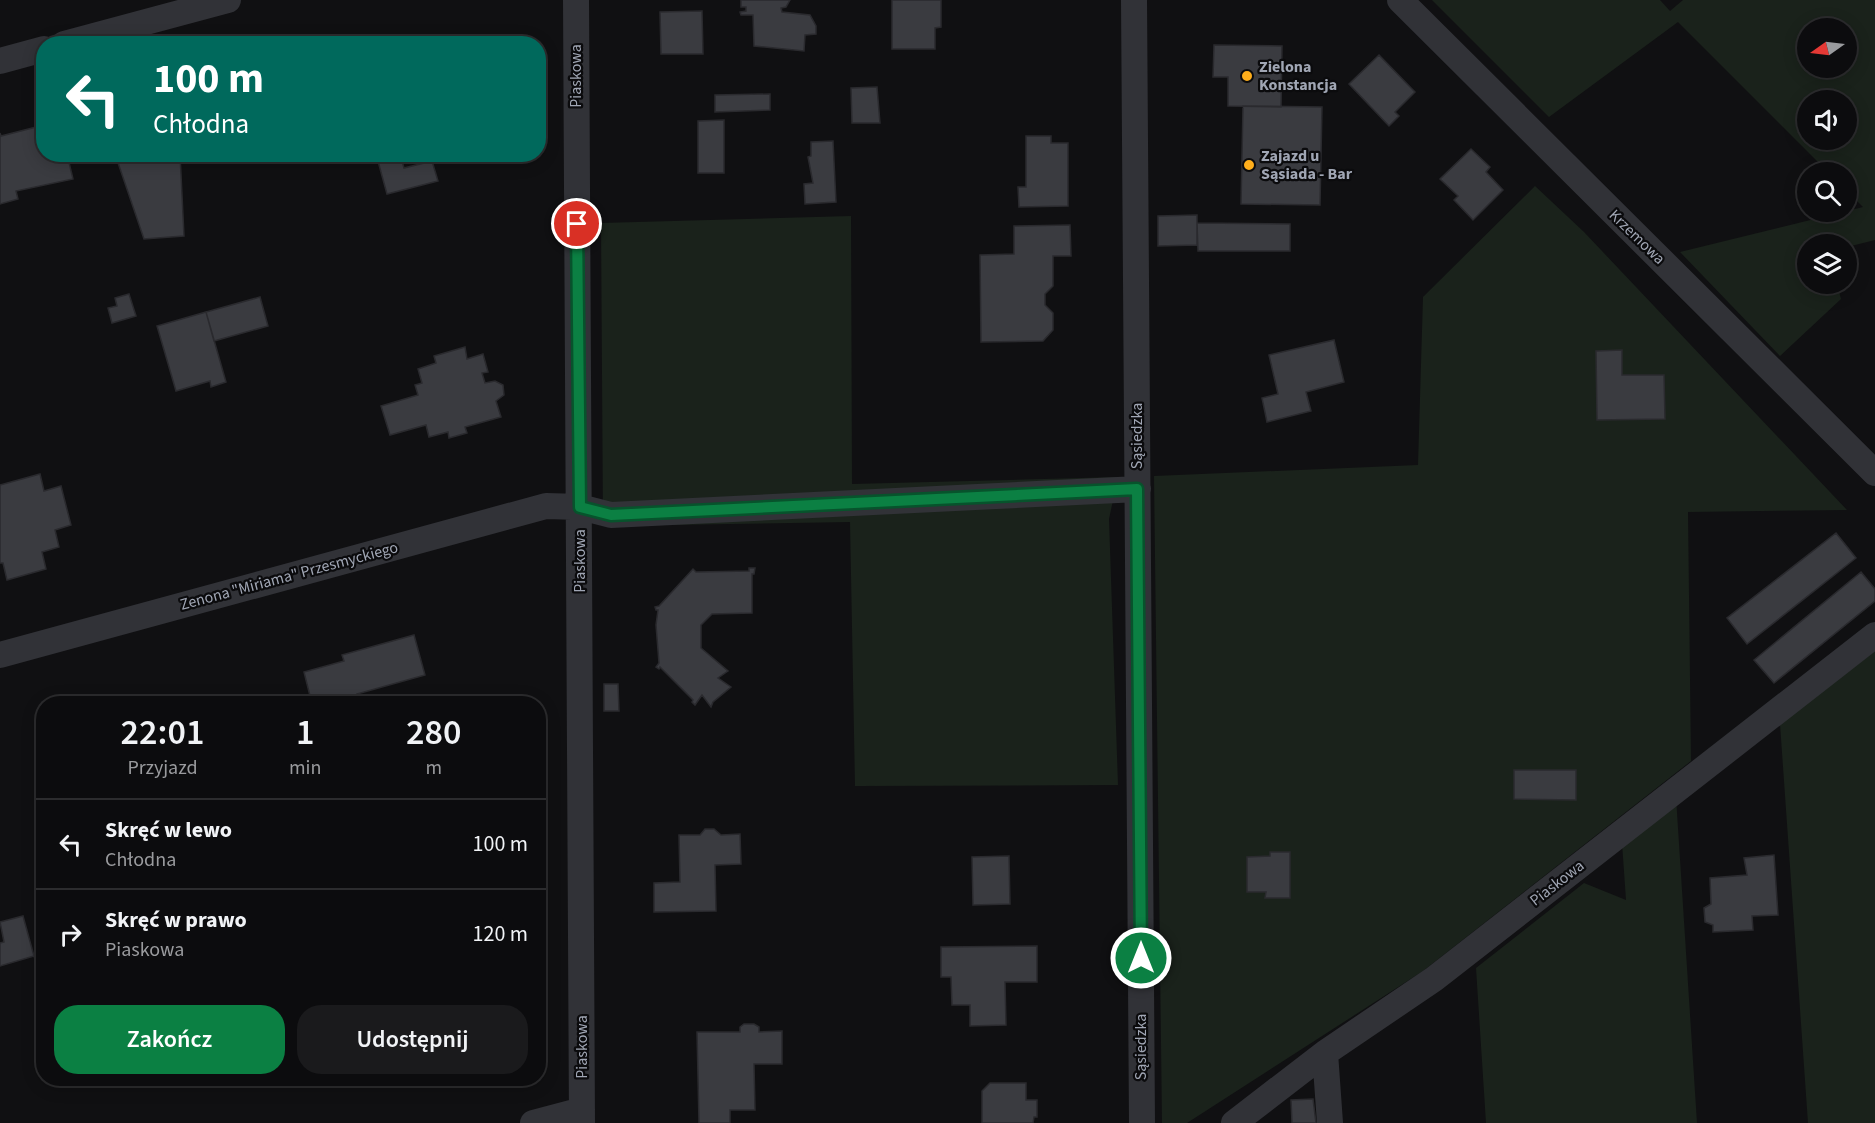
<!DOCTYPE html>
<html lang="pl">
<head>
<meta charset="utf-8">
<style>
	body { margin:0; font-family:"Source Sans 3",sans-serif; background:#1a1a1c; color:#f1f3f6; height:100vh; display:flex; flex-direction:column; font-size:22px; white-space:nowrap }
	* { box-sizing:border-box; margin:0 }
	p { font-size:20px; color:#9a9b9e }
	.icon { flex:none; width:33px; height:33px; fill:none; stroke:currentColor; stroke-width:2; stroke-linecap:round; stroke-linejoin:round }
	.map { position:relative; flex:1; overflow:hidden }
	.panel { position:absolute; left:36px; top:696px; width:510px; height:390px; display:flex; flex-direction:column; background:#0c0c0e; border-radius:24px; box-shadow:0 3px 15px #0003,0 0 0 2px #2c2c2e }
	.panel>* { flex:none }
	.hud { position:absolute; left:36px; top:36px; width:510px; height:126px; border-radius:24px; box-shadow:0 3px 15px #0003,0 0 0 2px #2c2c2e; background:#00695c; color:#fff; overflow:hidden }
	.needle { width:39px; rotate:256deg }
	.fabs { position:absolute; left:1797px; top:18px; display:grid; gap:12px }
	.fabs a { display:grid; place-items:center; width:60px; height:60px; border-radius:50%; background:#0c0c0e; box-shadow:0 3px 15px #0003,0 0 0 2px #2c2c2e; font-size:30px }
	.pin { position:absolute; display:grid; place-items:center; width:51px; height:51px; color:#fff; margin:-26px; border:3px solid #fff; border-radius:50%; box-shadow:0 2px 6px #0007 }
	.me { position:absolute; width:66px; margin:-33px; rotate:0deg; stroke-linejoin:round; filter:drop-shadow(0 0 4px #0008) }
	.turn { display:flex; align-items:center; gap:21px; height:126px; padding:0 18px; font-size:27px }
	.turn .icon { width:78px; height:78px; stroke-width:2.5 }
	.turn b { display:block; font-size:42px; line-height:51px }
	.eta { display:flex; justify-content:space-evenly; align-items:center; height:102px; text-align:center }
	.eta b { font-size:36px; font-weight:600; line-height:42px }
	.button { display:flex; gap:12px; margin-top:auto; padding:12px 18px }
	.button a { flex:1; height:69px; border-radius:24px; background:#0b8043; color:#fff; font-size:24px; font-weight:600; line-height:69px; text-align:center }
	.button a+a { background:#1a1a1c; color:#f1f3f6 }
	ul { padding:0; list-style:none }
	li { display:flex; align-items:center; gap:18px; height:90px; padding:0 18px; border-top:2px solid #2c2c2e }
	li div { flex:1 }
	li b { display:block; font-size:22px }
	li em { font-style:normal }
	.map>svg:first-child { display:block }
	.green { fill:#1a221b; fill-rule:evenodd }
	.building { fill:#3a3b40; stroke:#2a2a2e; stroke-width:1.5 }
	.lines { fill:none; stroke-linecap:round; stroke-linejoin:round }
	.minor { stroke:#313237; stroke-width:26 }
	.route-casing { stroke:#07532c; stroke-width:15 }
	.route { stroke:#0b8043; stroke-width:10 }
	.poi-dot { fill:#ffae1b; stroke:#0b0b0d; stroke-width:2 }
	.labels { text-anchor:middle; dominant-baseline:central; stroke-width:4.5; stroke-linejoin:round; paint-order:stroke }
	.poi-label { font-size:16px; font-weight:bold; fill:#a0a6b4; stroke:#0b0b0d; text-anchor:start }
	.street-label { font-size:16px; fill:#a0a6b4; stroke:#0b0b0d }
</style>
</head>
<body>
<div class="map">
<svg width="1875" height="1123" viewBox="0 0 1875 1123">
	<rect width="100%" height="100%" fill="#101012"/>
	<path class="green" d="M1432 0H1660L1670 11 1683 0H1875V240L1847 247 1846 244H1808V284H1837L1841 299 1780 356 1680 252 1863 207 1847 191 1846 172H1828L1678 22 1549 117ZM1808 28H1846V68H1808ZM1808 100H1846V140H1808Z
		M1535 186 1584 232 1847 510 1688 512 1691 761 1423 971 1187 1123H1162L1154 476 1418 465 1423 297Z
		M851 216 852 484 1118 477 1109 519 1118 785 855 786 850 522 603 526 601 223Z
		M1875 651V1123H1808L1780 724Z
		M1676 797 1697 1123H1486L1476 968 1584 883 1626 900 1622 843Z"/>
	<path class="building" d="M741 0H790L786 7 781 8 782 12 810 15 816 26V34L805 35 804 51 754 46 753 15H741L740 12 746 11V7H741Z
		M892 0H941V27L935 28V49H892Z
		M702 11 703 54H661L660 12Z
		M1214 45 1282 46 1281 107 1228 106V77H1213Z
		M1379 55 1415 92 1395 112 1399 116 1389 126 1349 84Z
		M877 87 880 123H852L851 88Z
		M770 94V110L715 112V95Z
		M1243 106 1322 107 1320 205 1241 204Z
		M724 120V173H698V121Z
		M44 125V154H67L73 179 16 191 18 199 0 204V133L1 136Z
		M1026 136H1051V143H1068V206L1019 207 1018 187H1026Z
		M833 141 836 202 805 204 804 184 813 183 808 157 811 156V142Z
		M1471 149 1490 167 1486 172 1503 190 1473 220 1454 200 1458 196 1440 179Z
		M115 154H180L184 236 144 239Z
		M376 154H400L404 168 432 161 438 181 387 194Z
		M1197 215V245L1158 246V216Z
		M1197 223 1290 224V251H1198Z
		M1070 225 1071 256H1053V286L1045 294V305L1053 313V330L1043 341 981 342 980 255 1014 254V226Z
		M129 294 136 316 112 323 108 308 117 306 115 298Z
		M260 297 268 326 214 341 206 312Z
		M206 312 226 382 211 387 210 381 176 391 157 326Z
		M1334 340 1344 382 1306 392 1311 411 1267 422 1262 398 1278 394 1269 355Z
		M465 347 467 359 483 354 488 372 482 373 485 383 495 381 503 385 504 395 496 401 501 417 465 427 467 433 449 438 448 432 429 437 426 425 390 435 381 406 418 395 415 385 422 383 418 369 436 363 434 356Z
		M1622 350V375H1664L1665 419 1597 420 1596 351Z
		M40 474 44 491 61 486 71 525 55 530 59 547 42 552 46 569 7 580 3 563H0V485Z
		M1836 533 1856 558 1747 644 1727 618Z
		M749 568H755L754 574H752V613L712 614 701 625V648L728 671 718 678 731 687 713 702 711 707 702 695 695 705 692 702 693 700 660 667 659 669 656 667 659 663 656 625 658 610H656L655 607 659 606 693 569 696 572 749 571Z
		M1861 572 1875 589V601L1774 683 1754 660Z
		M414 635 425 675 357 694 360 704H312L304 672 344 661 342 655Z
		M604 684H618L619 711H604Z
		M1514 770H1576V800L1514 799Z
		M705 829H714L721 835 740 834 741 864 715 865 716 911 654 912V883L680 882 679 835H700Z
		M1270 852H1290V898H1265L1266 892H1247V857L1270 856Z
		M1774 855 1778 915 1752 916 1753 930 1713 932V925L1705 922 1704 908 1711 904 1710 878 1747 875 1744 858Z
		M1009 856 1010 904 973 905 972 857Z
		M23 916 34 956 0 966V943L4 942 0 922Z
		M1037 946V982H1005L1006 1025 970 1026V1005H952L951 977H941V947Z
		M44 954V991L34 956Z
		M744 1024H754L759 1027V1032L782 1031V1064H754L755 1110H730V1123H699L697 1032H740V1027Z
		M990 1083H1026V1100H1037V1117H1034L1033 1123H982V1091Z
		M1313 1099 1316 1123H1292L1291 1100Z"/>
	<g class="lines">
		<path class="minor" d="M576 0 582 1123
			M1134 0 1142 1123
			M1400 0 1875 473
			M64 44 228 0
			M0 61 44 49
			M0 655 546 506 580 507 611 515 1138 489
			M1325 1053 1330 1123
			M533 1123 582 1110
			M1234 1123 1325 1053 1434 979 1875 635"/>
	</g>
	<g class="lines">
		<g class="route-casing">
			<path id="route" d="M577 224 580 507 611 515 1137 489 1141 958"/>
		</g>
		<use href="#route" class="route"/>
	</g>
	<g class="poi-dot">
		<circle cx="1247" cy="76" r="6"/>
		<circle cx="1249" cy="165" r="6"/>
	</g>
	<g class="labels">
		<g class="poi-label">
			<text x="1259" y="67">Zielona<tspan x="1259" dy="18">Konstancja</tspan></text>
			<text x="1261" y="156">Zajazd u<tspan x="1261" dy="18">Sąsiada - Bar</tspan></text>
		</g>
		<g class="street-label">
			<text transform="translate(576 76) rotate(-90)">Piaskowa</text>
			<text transform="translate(1637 237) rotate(44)">Krzemowa</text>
			<text transform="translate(1137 436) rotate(-90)">Sąsiedzka</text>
			<text transform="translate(580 561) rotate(-90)">Piaskowa</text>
			<text transform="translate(289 576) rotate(-15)">Zenona "Miriama" Przesmyckiego</text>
			<text transform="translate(1557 883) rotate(-38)">Piaskowa</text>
			<text transform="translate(582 1047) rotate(-90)">Piaskowa</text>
			<text transform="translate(1141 1047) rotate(-90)">Sąsiedzka</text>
		</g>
	</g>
</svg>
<div class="fabs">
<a><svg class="needle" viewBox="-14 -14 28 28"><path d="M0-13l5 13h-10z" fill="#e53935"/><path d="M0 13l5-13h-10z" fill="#9a9b9e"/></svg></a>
<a><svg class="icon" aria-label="sound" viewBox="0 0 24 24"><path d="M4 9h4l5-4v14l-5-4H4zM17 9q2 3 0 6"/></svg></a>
<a><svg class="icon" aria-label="search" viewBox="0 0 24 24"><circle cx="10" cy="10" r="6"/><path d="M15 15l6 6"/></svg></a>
<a><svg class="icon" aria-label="layers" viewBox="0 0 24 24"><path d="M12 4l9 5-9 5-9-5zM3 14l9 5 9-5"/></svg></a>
</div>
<div class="pin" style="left:577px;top:224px;background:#d93025"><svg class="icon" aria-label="arrive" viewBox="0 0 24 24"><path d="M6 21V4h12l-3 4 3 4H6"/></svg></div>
<svg class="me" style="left:1141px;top:958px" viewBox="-20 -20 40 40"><circle r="17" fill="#0b8043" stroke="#fff" stroke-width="3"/><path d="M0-11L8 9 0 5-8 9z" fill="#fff"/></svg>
<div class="hud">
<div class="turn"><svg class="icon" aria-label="left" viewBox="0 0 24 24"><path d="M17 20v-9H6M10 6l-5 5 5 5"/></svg><div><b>100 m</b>Chłodna</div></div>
</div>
<section class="panel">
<div class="eta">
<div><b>22:01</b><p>Przyjazd</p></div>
<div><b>1</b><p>min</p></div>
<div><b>280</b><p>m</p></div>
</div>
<ul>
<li><svg class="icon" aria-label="left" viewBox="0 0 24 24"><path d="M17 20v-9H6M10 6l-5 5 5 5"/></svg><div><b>Skręć w lewo</b><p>Chłodna</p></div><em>100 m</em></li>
<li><svg class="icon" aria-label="right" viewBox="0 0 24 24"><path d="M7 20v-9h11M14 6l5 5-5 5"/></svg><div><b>Skręć w prawo</b><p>Piaskowa</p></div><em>120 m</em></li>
</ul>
<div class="button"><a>Zakończ</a><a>Udostępnij</a></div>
</section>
</div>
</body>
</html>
